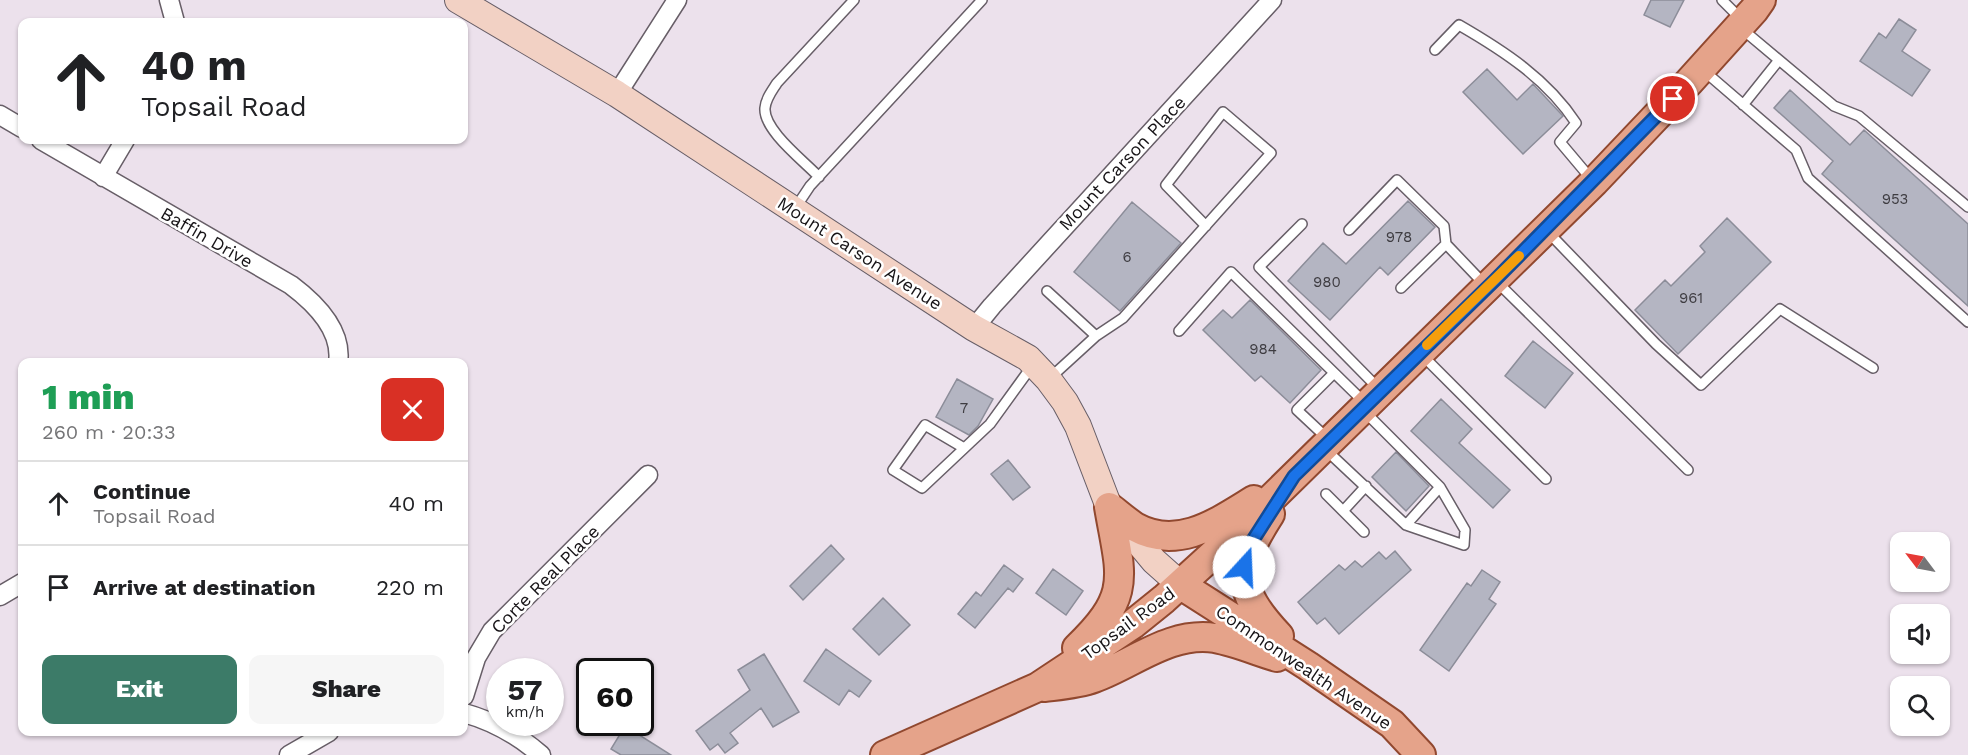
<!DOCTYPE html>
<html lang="en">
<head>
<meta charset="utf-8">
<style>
	body { margin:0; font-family:"Work Sans",sans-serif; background:#f6f6f6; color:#202124; height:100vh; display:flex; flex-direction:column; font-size:22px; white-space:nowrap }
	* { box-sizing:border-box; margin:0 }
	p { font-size:20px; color:#757577 }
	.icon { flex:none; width:33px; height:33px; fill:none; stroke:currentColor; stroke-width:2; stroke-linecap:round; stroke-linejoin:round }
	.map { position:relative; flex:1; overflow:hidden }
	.sheet { position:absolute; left:18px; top:358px; width:450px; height:378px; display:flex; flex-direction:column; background:#fff; border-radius:12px; box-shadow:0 2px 4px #0004 }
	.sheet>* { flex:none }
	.hud { position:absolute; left:18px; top:18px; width:450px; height:126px; border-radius:12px; box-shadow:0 2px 4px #0004; background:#fff; color:#202124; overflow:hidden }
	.needle { width:39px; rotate:302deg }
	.fabs { position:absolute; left:1890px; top:532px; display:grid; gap:12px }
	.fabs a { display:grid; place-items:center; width:60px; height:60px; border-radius:12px; background:#fff; box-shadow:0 2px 4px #0004; font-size:30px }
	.speed { position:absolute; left:486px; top:658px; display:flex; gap:12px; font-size:30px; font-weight:700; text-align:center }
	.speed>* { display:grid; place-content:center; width:78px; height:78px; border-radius:50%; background:#fff; box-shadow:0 2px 4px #0004; line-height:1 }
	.speed small { font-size:15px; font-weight:400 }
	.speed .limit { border:3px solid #111; border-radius:9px; background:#fff; color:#111 }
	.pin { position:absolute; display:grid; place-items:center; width:51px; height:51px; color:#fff; margin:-26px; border:3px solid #fff; border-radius:50%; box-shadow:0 2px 6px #0007 }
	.me { position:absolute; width:66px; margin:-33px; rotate:20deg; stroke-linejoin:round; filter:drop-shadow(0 0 4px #0008) }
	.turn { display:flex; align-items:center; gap:21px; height:126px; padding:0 24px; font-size:27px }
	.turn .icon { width:78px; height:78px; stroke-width:2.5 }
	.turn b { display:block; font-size:42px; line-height:51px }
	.round { display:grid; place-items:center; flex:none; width:63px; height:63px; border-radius:12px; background:#f6f6f6 }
	.summary { display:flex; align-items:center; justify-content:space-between; height:102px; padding:0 24px }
	h1 { font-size:36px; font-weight:800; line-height:45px; color:#1e9e55 }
	.button { display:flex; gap:12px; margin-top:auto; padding:12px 24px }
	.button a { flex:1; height:69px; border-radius:12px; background:#3c7b68; color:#fff; font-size:24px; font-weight:800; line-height:69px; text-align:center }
	.button a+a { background:#f6f6f6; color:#202124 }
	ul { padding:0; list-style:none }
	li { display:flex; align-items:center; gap:18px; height:84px; padding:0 24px; border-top:2px solid #e0e0e0 }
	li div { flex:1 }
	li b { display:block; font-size:22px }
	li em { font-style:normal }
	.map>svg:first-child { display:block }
	.building { fill:#b4b5c2; stroke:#8c8d99; stroke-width:1.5 }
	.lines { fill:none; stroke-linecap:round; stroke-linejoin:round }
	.service-casing { stroke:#675e67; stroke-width:12 }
	.minor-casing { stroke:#675e67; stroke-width:21 }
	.secondary-casing { stroke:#675e67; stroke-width:28 }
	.primary-casing { stroke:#91482f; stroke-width:32 }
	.service { stroke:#fff; stroke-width:9 }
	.minor { stroke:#fff; stroke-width:18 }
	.secondary { stroke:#f2d1c4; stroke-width:26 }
	.primary { stroke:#e5a38a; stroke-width:28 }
	.route-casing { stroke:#114b97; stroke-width:15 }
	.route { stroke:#1a73e8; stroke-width:10 }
	.slow { stroke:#f59e0b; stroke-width:10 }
	.labels { text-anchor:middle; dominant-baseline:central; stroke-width:5; stroke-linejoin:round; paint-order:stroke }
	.number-label { font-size:15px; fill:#3e3c41 }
	.street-label { font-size:18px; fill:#161316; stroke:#fff }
</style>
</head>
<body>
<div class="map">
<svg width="1968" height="755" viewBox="0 0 1968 755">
	<rect width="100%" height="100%" fill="#ece1ec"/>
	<path class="building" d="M1651 0H1684L1670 27 1644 15Z
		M1899 19 1916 30 1902 51 1930 70 1912 96 1860 61 1879 33 1886 38Z
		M1487 69 1517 100 1533 84 1563 116 1523 154 1463 92Z
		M1790 90 1850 145 1864 130 1968 224V306L1822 174 1833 161 1774 108Z
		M1408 201 1435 227 1388 275 1380 267 1330 320 1288 281 1323 243 1346 264Z
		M1132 202 1181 243 1120 311 1074 272Z
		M1727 218 1771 262 1678 354 1635 310 1665 280 1671 286 1705 252 1700 246Z
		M1250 300 1321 370 1290 403 1261 376 1255 381 1203 330 1223 310 1232 318Z
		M1533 341 1573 373 1545 408 1505 376Z
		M957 379 993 399 978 426 969 435 936 417Z
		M1441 399 1472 429 1459 443 1510 490 1493 508 1411 431Z
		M1396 452 1429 486 1406 511 1372 477Z
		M1008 460 1030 487 1013 500 991 474Z
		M831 545 844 559 803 600 790 586Z
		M1395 551 1411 570 1339 634 1325 618 1317 624 1298 602 1339 565 1345 570 1355 561 1362 567 1379 552 1386 559Z
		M1004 565 1023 579 1013 592 1008 588 975 628 958 614 976 592 981 596Z
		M1053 569 1083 591 1066 615 1036 593Z
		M1482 570 1500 582 1489 599 1496 604 1449 671 1420 650 1467 583 1471 586Z
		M883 598 910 625 879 655 853 629Z
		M826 649 871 681 859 697 849 690 839 705 804 681Z
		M764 654 799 712 773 727 761 708 730 733 738 743 725 753 718 744 710 750 696 731 750 690 738 670Z
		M625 726 671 755H621L611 749Z"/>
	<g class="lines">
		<g class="service-casing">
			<path id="service" d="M1722 0 1742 20
				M1742 29 1834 106 1859 116 1968 207
				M1435 50 1459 25C1504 51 1547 79 1576 123L1560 142 1592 180
				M1703 70 1796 150 1808 178 1968 322
				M1743 105 1779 60
				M819 177C804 161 763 130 765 108 766 98 772 91 777 83L854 0
				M796 207 810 186 982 0
				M1302 224 1259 267 1379 389
				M1349 230 1397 180 1444 226 1446 244
				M1547 231 1656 344 1701 385 1780 309 1873 368
				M1497 282 1688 470
				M1401 288 1446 244 1486 286
				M1047 291 1096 336 1050 378
				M1179 331 1231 272 1365 403
				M1096 336 1123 318 1271 153 1223 112 1166 185 1206 226
				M1421 354 1546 479
				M1328 439 1297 410 1334 373
				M964 448 925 425 893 470 922 488 990 424 1032 366
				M1325 449 1406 525 1440 487 1365 412
				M1326 494 1343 511
				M1406 525 1464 545 1465 530 1440 487
				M1364 532 1343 511 1366 486"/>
		</g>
		<g class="minor-casing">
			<path id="minor" d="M169 0 175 22
				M617 94 677 0
				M0 115 22 128
				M41 140 291 285C315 303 343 330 338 363
				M103 177 125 140
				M974 328 992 306 1272 0
				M0 596 22 583
				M464 696 476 658 492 631 648 475
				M464 713C493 721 518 735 541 755
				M289 755 329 732"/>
		</g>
		<g class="secondary-casing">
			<path id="secondary" d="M458 0 617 94 974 328 1028 358 1048 379 1065 402 1078 426 1109 507 1154 561 1181 585"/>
		</g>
		<g class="primary-casing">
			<path id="primary" d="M1109 507C1117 513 1126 521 1135 527 1178 551 1218 522 1254 500
				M1270 514C1236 567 1234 588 1279 636
				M1181 585 1308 666 1392 724 1421 755
				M1077 648C1133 594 1121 577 1109 507
				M1044 687C1061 685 1078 684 1094 678 1133 664 1170 631 1215 638 1236 642 1257 651 1277 657
				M885 755 1038 687 1133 624 1164 599 1231 538 1594 182 1689 82 1754 10 1761 0"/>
		</g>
		<use href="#service" class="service"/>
		<use href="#minor" class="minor"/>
		<use href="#secondary" class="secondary"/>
		<use href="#primary" class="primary"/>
	</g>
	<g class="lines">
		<g class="route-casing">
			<path id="route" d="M1244 567 1253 540 1294 476 1495 280 1673 99"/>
		</g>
		<use href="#route" class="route"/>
		<path class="slow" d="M1427 345 1519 256"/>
	</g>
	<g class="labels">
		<g class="number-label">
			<text x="1895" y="199">953</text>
			<text x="1399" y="237">978</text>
			<text x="1127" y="257">6</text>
			<text x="1327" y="282">980</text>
			<text x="1691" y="298">961</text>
			<text x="1263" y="349">984</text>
			<text x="964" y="408">7</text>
		</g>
		<g class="street-label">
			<text transform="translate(1122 163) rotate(-47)">Mount Carson Place</text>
			<text transform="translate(207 237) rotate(30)">Baffin Drive</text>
			<text transform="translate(860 253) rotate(33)">Mount Carson Avenue</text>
			<text transform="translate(545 579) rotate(-45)">Corte Real Place</text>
			<text transform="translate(1128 623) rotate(-36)">Topsail Road</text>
			<text transform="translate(1304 667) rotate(34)">Commonwealth Avenue</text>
		</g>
	</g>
</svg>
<div class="fabs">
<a><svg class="needle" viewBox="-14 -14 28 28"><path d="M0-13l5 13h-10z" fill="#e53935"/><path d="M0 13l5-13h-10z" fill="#757577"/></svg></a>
<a><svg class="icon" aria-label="sound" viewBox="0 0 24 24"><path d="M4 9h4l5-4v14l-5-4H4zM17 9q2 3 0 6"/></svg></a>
<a><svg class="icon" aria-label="search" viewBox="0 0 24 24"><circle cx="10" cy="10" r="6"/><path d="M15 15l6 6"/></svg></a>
</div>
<div class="speed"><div>57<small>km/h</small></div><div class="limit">60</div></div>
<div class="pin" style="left:1673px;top:99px;background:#d93025"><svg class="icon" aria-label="arrive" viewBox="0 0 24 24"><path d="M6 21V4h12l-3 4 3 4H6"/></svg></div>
<svg class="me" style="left:1244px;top:567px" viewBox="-20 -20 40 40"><circle r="19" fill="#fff"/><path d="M0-13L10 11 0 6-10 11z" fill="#1a73e8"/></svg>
<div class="hud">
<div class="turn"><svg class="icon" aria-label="ahead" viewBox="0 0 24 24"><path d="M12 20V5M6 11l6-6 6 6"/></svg><div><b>40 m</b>Topsail Road</div></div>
</div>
<section class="sheet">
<div class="summary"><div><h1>1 min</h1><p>260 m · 20:33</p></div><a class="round" style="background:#d93025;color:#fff"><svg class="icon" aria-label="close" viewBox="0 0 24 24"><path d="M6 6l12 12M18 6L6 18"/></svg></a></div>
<ul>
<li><svg class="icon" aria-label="ahead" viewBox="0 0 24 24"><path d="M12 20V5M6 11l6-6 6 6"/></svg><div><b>Continue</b><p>Topsail Road</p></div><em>40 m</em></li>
<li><svg class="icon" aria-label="arrive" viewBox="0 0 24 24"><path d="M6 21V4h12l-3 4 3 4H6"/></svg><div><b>Arrive at destination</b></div><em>220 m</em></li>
</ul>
<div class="button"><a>Exit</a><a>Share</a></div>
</section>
</div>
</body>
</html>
